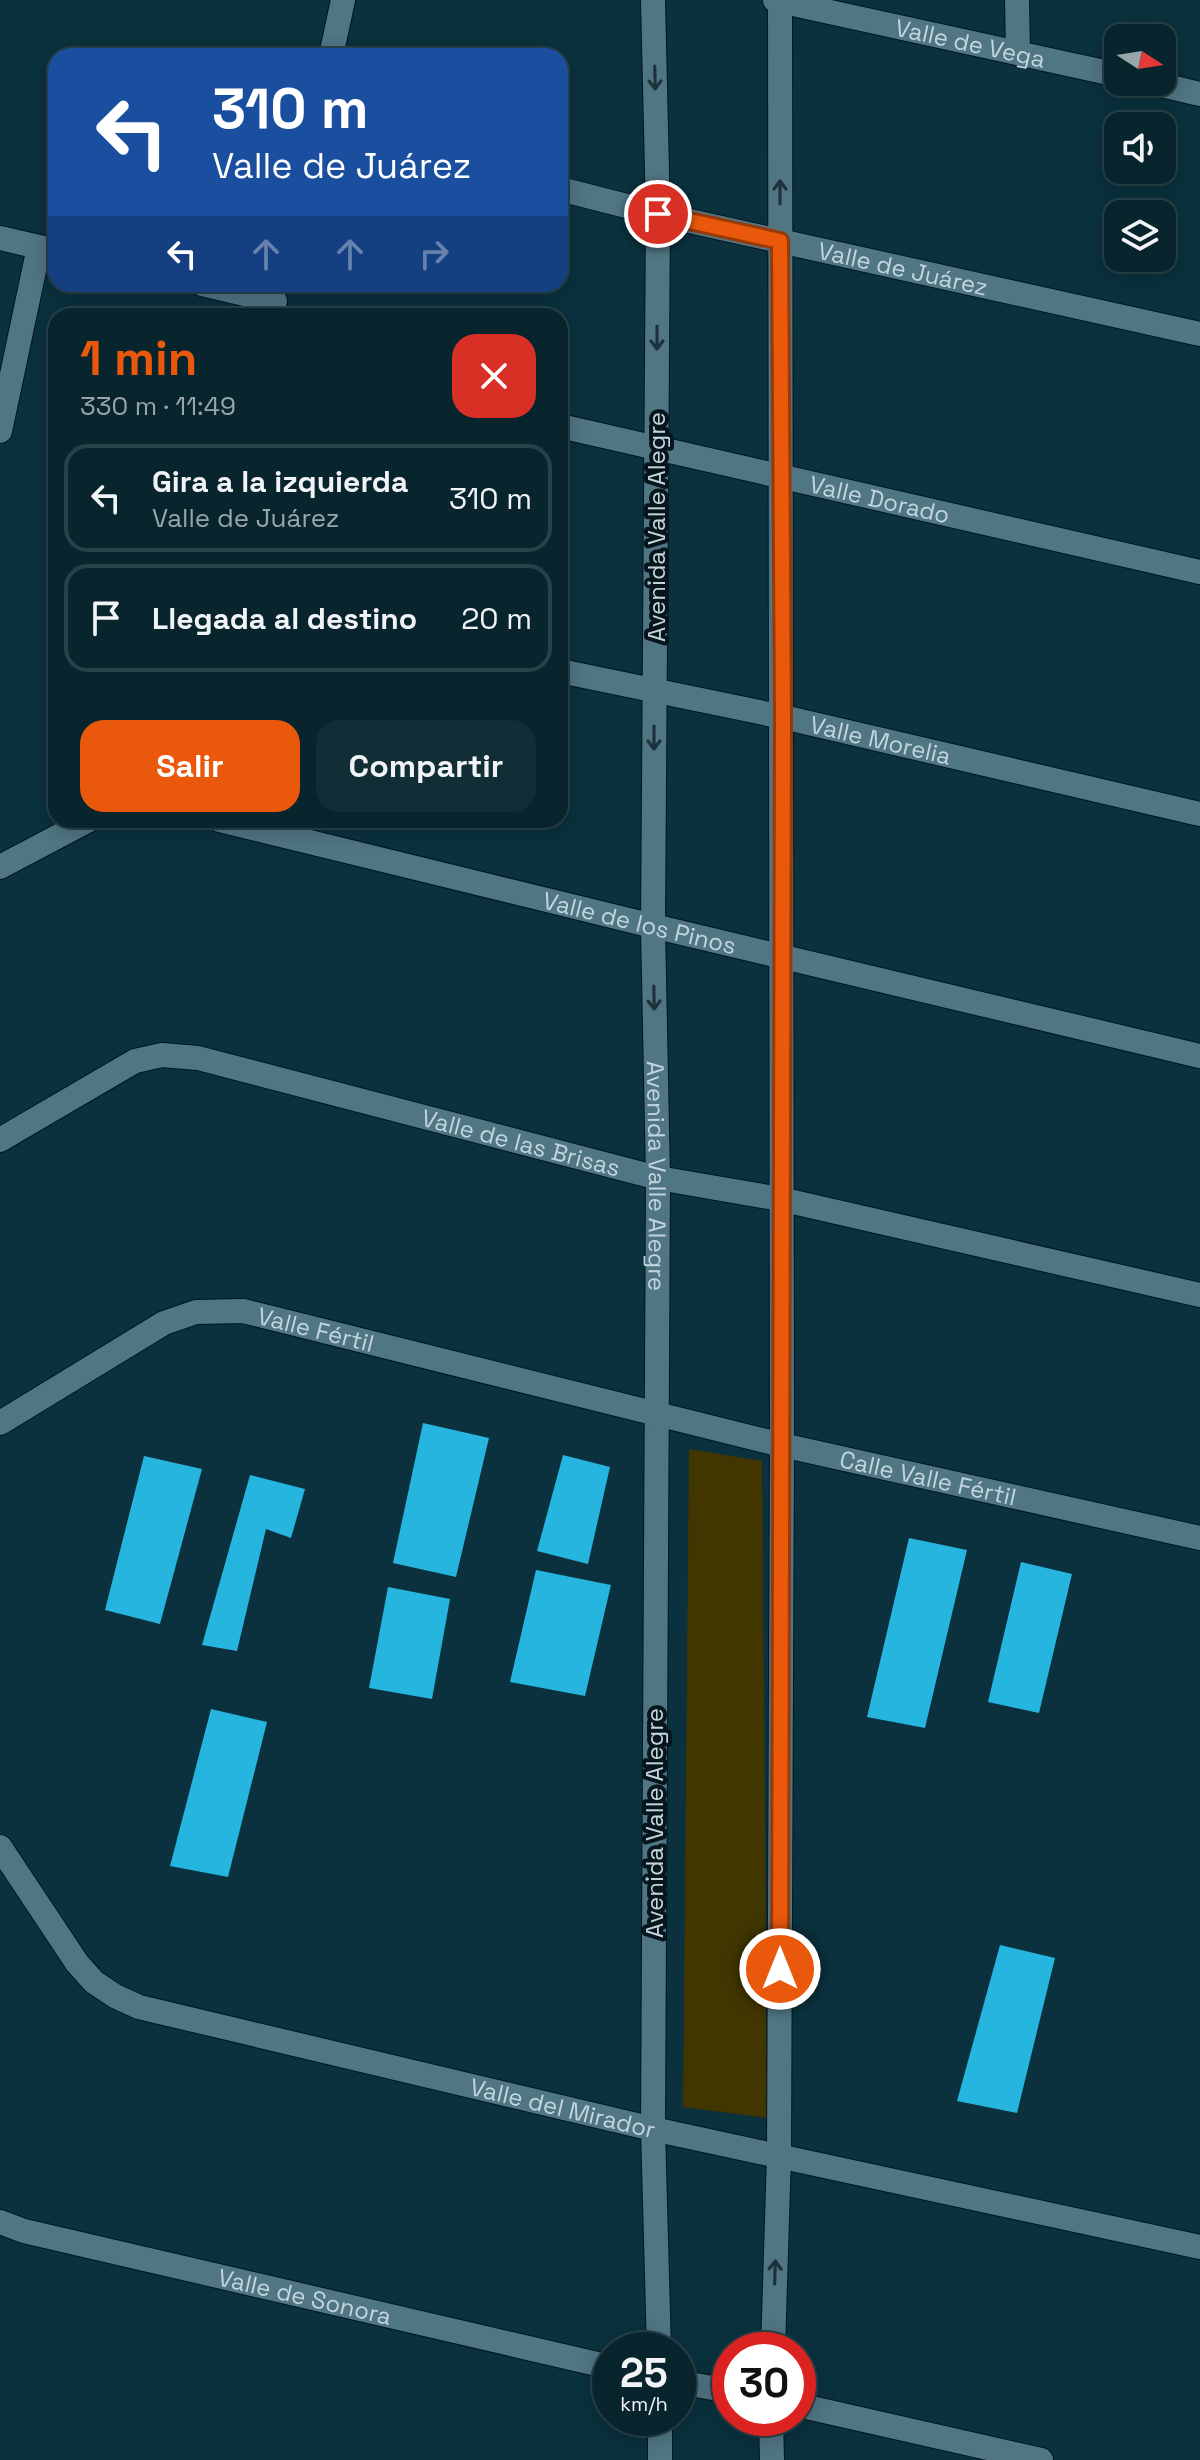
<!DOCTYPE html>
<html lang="es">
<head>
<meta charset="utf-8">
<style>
	body { margin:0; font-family:"Space Grotesk",sans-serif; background:#112d36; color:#f1f3f6; height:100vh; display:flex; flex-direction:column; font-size:30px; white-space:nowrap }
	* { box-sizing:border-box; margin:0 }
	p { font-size:26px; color:#98a5aa }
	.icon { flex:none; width:44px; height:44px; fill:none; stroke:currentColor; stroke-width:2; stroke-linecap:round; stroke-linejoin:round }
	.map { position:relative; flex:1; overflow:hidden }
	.panel { position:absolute; left:48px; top:308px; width:520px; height:520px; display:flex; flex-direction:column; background:#08252e; border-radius:24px; box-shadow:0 4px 20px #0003,0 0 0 2px #29424a }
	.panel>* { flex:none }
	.banner { position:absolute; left:48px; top:48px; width:520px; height:244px; border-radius:24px; box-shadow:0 4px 20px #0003,0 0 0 2px #29424a; background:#1a4fa0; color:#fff; overflow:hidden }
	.needle { width:52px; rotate:102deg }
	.fabs { position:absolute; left:1104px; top:24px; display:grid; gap:16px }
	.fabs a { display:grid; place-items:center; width:72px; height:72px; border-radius:16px; background:#08252e; box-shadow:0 4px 20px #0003,0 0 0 2px #29424a; font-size:40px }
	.speed { position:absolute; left:592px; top:2332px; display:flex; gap:16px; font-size:40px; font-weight:700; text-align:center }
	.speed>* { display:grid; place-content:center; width:104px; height:104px; border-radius:50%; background:#08252e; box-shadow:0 4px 20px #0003,0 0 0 2px #29424a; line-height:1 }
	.speed small { font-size:20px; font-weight:400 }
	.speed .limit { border:12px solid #d22; background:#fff; color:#111 }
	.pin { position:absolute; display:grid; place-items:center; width:68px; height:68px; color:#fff; margin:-34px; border:4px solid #fff; border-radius:50%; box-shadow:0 2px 8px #0007 }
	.me { position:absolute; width:88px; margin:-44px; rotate:0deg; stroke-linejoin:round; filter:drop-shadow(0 0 6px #0008) }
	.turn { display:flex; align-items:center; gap:28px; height:168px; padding:0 32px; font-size:36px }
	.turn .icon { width:104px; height:104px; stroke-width:2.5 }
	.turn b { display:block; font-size:56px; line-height:68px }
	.lanes { display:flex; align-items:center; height:76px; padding:0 32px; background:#0003; justify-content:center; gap:40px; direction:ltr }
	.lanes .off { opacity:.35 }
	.round { display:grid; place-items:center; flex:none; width:84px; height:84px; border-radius:24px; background:#112d36 }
	.headline { display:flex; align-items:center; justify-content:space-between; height:136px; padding:0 32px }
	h1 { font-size:48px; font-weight:800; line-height:60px; color:#ea580c }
	.cta { display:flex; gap:16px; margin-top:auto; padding:16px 32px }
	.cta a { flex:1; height:92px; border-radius:24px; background:#ea580c; color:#fff; font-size:32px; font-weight:800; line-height:92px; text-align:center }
	.cta a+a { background:#112d36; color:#f1f3f6 }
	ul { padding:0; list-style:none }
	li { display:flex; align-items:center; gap:24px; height:108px; margin:0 16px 12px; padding:0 16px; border:4px solid #29424a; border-radius:24px }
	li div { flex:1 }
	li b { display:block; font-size:30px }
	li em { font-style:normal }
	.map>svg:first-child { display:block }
	.green { fill:#413600 }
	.building { fill:#25b5df }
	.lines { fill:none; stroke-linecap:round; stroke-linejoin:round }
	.minor-casing { stroke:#001720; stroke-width:26 }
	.minor { stroke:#507583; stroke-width:24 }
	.oneway { stroke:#1d323b }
	.route-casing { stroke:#983908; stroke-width:20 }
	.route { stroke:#ea580c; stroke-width:14 }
	.labels { text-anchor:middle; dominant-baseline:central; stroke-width:8; stroke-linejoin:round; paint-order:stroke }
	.street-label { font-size:24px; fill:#c2d5dd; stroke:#07161c }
</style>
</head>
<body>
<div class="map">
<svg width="1200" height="2460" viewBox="0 0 1200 2460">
	<rect width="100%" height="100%" fill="#0a313d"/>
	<path class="green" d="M689 1449 762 1461 767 2118 683 2107Z"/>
	<path class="building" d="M423 1423 489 1438 456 1577 393 1563Z
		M563 1455 610 1467 588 1564 537 1551Z
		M144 1456 202 1469 160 1624 105 1610Z
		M250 1475 305 1489 291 1538 266 1529 237 1651 202 1645Z
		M909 1538 967 1550 925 1728 867 1717Z
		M1021 1562 1072 1574 1039 1713 988 1702Z
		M536 1570 611 1585 585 1696 510 1682Z
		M388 1587 450 1599 432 1699 369 1688Z
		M211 1709 267 1722 228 1877 170 1866Z
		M1000 1945 1055 1958 1017 2113 957 2101Z"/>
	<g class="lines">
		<g class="minor-casing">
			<g id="minor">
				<path id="s1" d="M653 0 658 214 653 926 658 1178 653 2129 659 2350"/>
				<path id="s2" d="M775 0 1118 75"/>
				<path d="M1017 0 1018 52"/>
				<path d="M331 56 343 0"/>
				<path d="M1149 82 1200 94"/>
				<path id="s3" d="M560 189 658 214 1200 334"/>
				<path d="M0 238 56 251"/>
				<path d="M202 284 275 301"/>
				<path id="s4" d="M560 426 1200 572"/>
				<path d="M0 431 39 247"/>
				<path id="s5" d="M560 671 783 717 1200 814"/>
				<path id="s6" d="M220 820 653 926 1200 1056"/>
				<path d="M0 867 89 820"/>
				<path id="s7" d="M0 1140 135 1061 162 1055 198 1058 658 1178 780 1199 1200 1295"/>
				<path id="s8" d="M0 1423 164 1323 196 1312 243 1311 782 1445 1200 1538"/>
				<path id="s9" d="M0 1847 77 1963 94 1982 115 1996 139 2007 653 2129 1200 2247"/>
				<path id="s10" d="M0 2222 24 2231 610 2367"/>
				<path d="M773 2350 779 2154 782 1445 780 0"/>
				<path d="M678 2382 730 2391"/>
				<path d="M798 2405 1041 2460"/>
				<path d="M660 2418V2460"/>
				<path d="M771 2418 772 2460"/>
			</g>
		</g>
		<use href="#minor" class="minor"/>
	</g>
	<defs><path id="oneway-shaft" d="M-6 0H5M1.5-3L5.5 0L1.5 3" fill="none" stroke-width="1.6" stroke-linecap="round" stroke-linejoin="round" transform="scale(2)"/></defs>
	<g class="oneway">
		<use href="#oneway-shaft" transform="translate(655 78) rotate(89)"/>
		<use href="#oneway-shaft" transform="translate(780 192) rotate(-90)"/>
		<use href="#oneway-shaft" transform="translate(657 338) rotate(90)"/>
		<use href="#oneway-shaft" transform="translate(654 738) rotate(90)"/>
		<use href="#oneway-shaft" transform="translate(654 998) rotate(89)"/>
		<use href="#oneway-shaft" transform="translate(775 2272) rotate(-88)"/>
	</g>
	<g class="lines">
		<g class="route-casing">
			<path id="route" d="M658 214 780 241 783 717 780 1969"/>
		</g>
		<use href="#route" class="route"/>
	</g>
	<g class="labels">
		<g class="street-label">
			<text stroke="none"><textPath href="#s2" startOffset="200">Valle de Vega</textPath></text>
			<text stroke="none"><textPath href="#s3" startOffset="352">Valle de Juárez</textPath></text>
			<text stroke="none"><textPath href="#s4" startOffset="328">Valle Dorado</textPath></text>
			<text transform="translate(656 527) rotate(-90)">Avenida Valle Alegre</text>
			<text stroke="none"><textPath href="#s5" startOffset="328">Valle Morelia</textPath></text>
			<text stroke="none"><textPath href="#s6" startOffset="432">Valle de los Pinos</textPath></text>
			<text stroke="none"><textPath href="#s7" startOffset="554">Valle de las Brisas</textPath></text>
			<text stroke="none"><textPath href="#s1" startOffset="1176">Avenida Valle Alegre</textPath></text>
			<text stroke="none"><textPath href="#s8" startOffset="348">Valle Fértil</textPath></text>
			<text stroke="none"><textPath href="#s8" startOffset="978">Calle Valle Fértil</textPath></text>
			<text transform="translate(654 1823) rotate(-90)">Avenida Valle Alegre</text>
			<text stroke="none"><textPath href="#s9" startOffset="652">Valle del Mirador</textPath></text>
			<text stroke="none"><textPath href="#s10" startOffset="314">Valle de Sonora</textPath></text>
		</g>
	</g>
</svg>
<div class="fabs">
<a><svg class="needle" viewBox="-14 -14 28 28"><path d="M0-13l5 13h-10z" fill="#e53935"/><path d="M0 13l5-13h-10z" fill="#98a5aa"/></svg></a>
<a><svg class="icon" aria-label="sound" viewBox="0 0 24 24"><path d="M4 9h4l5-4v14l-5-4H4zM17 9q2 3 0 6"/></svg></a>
<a><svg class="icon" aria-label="layers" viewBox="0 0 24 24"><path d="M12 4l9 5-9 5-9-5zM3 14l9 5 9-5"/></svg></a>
</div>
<div class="speed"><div>25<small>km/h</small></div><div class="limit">30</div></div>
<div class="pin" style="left:658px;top:214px;background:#d93025"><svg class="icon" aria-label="arrive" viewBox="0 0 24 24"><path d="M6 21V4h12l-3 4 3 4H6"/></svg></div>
<svg class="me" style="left:780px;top:1969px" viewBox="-20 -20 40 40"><circle r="17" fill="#ea580c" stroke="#fff" stroke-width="3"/><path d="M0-11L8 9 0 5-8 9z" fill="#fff"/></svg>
<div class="banner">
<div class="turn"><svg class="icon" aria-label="left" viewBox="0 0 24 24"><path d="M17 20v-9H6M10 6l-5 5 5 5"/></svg><div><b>310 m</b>Valle de Juárez</div></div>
<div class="lanes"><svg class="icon" aria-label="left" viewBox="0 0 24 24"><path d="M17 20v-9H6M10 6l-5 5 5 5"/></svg><svg class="icon off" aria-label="ahead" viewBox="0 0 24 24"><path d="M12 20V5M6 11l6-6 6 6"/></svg><svg class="icon off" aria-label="ahead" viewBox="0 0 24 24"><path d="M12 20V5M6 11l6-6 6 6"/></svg><svg class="icon off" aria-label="right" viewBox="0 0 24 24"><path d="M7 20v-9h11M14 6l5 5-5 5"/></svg></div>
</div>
<section class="panel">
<div class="headline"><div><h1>1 min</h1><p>330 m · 11:49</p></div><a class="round" style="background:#d93025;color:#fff"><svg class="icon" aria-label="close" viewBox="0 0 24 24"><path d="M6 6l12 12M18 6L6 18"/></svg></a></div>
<ul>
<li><svg class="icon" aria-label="left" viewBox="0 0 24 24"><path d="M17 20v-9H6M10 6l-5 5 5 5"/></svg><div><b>Gira a la izquierda</b><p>Valle de Juárez</p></div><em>310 m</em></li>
<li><svg class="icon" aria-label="arrive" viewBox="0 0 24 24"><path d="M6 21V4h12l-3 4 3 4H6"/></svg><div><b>Llegada al destino</b></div><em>20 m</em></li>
</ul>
<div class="cta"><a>Salir</a><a>Compartir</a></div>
</section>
</div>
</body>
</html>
